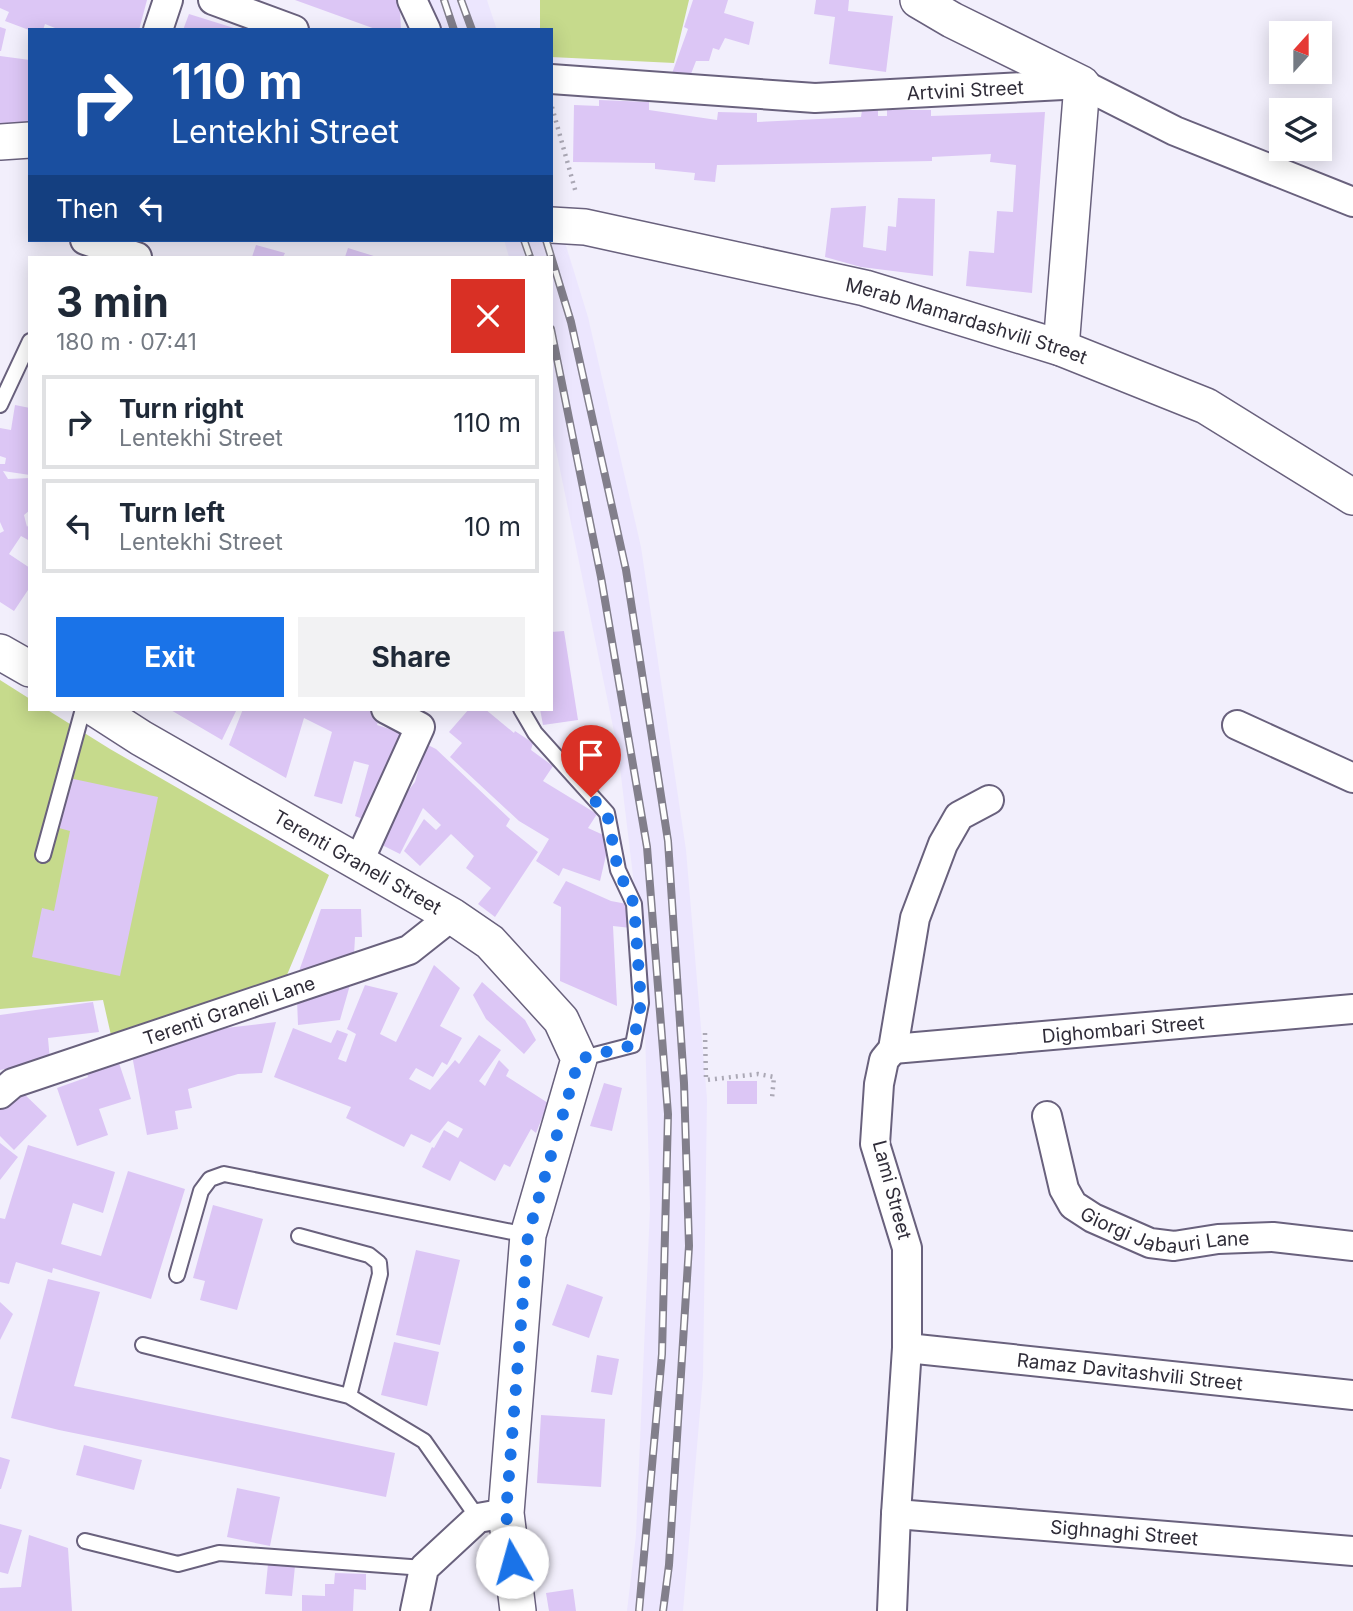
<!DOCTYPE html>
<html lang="en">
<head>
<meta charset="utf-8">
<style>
	body { margin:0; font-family:Inter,sans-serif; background:#f2f2f3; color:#1f2937; height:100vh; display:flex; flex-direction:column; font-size:26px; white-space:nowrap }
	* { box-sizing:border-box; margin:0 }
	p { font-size:23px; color:#747a83 }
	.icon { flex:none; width:38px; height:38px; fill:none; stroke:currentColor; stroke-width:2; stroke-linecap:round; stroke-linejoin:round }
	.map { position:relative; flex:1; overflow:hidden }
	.sheet { position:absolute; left:28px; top:256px; width:525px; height:455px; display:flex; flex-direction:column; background:#fff; border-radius:0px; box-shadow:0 4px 18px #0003 }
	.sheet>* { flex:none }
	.banner { position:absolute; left:28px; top:28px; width:525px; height:214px; border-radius:0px; box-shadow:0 4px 18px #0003; background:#1a4fa0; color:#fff; overflow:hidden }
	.needle { width:46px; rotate:21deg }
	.fabs { position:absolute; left:1269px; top:21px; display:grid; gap:14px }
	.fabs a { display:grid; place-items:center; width:63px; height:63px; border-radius:0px; background:#fff; box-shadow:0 4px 18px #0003; font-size:35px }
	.pin { position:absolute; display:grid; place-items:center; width:60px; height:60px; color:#fff; margin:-72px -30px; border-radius:50% 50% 50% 0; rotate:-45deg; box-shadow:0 0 7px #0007 }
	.pin .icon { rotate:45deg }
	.me { position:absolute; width:77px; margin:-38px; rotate:353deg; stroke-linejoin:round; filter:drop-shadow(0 0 5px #0008) }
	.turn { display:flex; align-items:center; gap:24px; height:147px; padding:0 28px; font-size:32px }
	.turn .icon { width:91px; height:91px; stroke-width:2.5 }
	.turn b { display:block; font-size:49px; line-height:60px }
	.then { display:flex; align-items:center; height:66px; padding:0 28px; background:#0003; gap:14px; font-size:26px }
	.round { display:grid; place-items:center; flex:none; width:74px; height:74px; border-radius:0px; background:#f2f2f3 }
	.overview { display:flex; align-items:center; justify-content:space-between; height:119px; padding:0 28px }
	h1 { font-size:42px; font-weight:700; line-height:52px }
	.cta { display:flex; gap:14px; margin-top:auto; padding:14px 28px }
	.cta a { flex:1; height:80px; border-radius:0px; background:#1a73e8; color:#fff; font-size:28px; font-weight:700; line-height:80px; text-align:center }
	.cta a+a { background:#f2f2f3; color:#1f2937 }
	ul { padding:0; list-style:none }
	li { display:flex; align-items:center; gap:21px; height:94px; margin:0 14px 10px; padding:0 14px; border:4px solid #e0e1e3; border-radius:0px }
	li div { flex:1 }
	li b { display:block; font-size:26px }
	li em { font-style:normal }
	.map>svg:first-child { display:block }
	.built { fill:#ece6fe }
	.green { fill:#c6da8c }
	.building { fill:#dcc6f5 }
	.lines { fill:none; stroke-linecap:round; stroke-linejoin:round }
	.service-casing { stroke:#69617d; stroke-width:18 }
	.minor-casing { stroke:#69617d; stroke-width:32 }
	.tertiary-casing { stroke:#69617d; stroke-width:38 }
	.path { stroke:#aba8b5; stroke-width:4.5; stroke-dasharray:2 5; stroke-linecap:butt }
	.service { stroke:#fff; stroke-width:14 }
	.minor { stroke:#fff; stroke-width:28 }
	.tertiary { stroke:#fff; stroke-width:35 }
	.rail-casing { stroke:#827f8b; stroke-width:8 }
	.rail { stroke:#fefefe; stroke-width:5; stroke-dasharray:16; stroke-linecap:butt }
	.route { stroke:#1a73e8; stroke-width:12; stroke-dasharray:0 21.6 }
	.labels { text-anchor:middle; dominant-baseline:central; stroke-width:6; stroke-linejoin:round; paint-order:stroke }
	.street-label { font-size:19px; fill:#2f2c38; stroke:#fefefe }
</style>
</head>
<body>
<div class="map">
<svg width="1353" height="1611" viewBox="0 0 1353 1611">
	<rect width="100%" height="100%" fill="#f2effc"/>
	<path class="built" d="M426 0H487L497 30H440Z
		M551 197 588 317 641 547 686 850 707 1099 703 1376 683 1611H627L636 1535 650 1208 643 959 618 751 551 426V257H509L504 240H551Z"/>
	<path class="green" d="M540 0H689L674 63 551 57V30H540Z
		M0 680 30 699V709H46L110 749 329 875 284 982 113 1044 103 1000 0 1009Z"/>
	<path class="building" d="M0 0H147L139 30H60L45 24 43 30H29L5 21 9 12 0 8Z
		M295 0H396L400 9 401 30H378Z
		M693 0H728L724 13 754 22 749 45 725 38 719 50 713 48 709 61H696L689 79H670L688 29 684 27Z
		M816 0H849L848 11 893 16 886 72 829 64 835 17 814 14Z
		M189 14 237 29V30H183Z
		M0 27 6 29 1 51H0Z
		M0 56 30 60V126L0 129Z
		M599 100 649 102V110L717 120 718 112 757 113V122L861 117 862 110H878V116H887V110H931V116L1045 112 1032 293 966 286 969 251 994 253 997 211 1013 212 1016 165 990 162 991 154 932 157V161L717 165 715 182 694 180 695 173 655 169V163L573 162 574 105 599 106Z
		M898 198 935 199 933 276 861 267 825 257 831 208 866 206 863 247 886 251 888 226 896 227Z
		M256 245 285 253 283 257H252Z
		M348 248 377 257H345Z
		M15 405 30 408V475L3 471 8 479 30 478V510L24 515 27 527 30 522V541L21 536 9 554 30 568V587L14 611 0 602V533L4 531 0 522V464H5L6 458 0 456V428L11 430Z
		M564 631 578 720 543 725 540 709H551V632Z
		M169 709H237L222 740Z
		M243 709 382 710 377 725 406 734 371 822 355 816 369 765 354 761 342 804 314 796 332 732 304 718 286 778 229 745Z
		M469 709H485L514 733 515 731 533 743 531 750 553 766 543 781 597 814 588 828 610 838 600 881 563 868 559 876 536 861 549 839 519 821 450 757 462 743 449 732Z
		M426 744 436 749 510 819 506 826 538 852 495 917 478 904 491 888 466 868 474 856 451 834 420 866 404 851 424 819 436 830 441 825 423 808 400 854 380 844 403 797 415 782Z
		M69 778 158 797 120 976 32 957 42 908 54 911 70 831 59 828Z
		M566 881 611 901 632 905 631 928 613 926 617 1006 560 981 561 907 553 903Z
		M321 909H361L362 937H355L354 955 298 974Z
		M434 965 460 988 440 1026 462 1038 447 1065 442 1062 433 1077 416 1068 409 1079 430 1090 455 1060 459 1064 479 1035 501 1050 479 1081 485 1086 499 1060 509 1070 506 1076 548 1103 536 1133 531 1129 510 1167 504 1164 495 1181 460 1161 450 1181 422 1167 432 1147 434 1148 444 1130 458 1138 463 1129 448 1121 430 1143 411 1134 404 1147 346 1118 351 1107 274 1077 293 1028 331 1043 337 1030 348 1034 338 1059 346 1062 356 1034 347 1029 365 985 398 993 380 1034 396 1042Z
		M482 982 525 1020 536 1040 524 1054 486 1019 473 995Z
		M350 985 340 1020 298 1025 297 999Z
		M93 1002 99 1032 48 1038 50 1061 0 1070V1015Z
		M276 1022 262 1073 238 1074 188 1089 192 1108 175 1111 178 1129 147 1135 131 1050 179 1042 226 1028Z
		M119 1063 131 1099 99 1109 108 1135 77 1146 57 1088 88 1077 87 1074Z
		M727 1081H757V1104H727Z
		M604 1083 622 1088 612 1131 590 1126Z
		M21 1091 47 1116 14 1150 0 1136V1108Z
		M0 1143 18 1157 0 1180Z
		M28 1145 115 1172 103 1213 73 1203 61 1244 101 1256 128 1171 185 1189 151 1299 53 1268 52 1273 16 1262 9 1284 0 1282V1218L5 1219Z
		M213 1205 263 1219 237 1310 200 1300 205 1281 193 1278Z
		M416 1250 460 1260 440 1345 396 1335Z
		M48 1279 100 1292 74 1386 395 1453 386 1497 59 1430 11 1418Z
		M567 1284 603 1297 589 1338 552 1325Z
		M0 1302 13 1314 0 1340Z
		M394 1342 439 1352 427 1406 381 1395Z
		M597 1355 619 1359 612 1395 591 1392Z
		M541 1415 605 1419 601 1487 537 1483Z
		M84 1445 142 1460 134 1490 76 1475Z
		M0 1457 10 1460 1 1489H0Z
		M237 1488 280 1497 270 1546 227 1537Z
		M0 1524 22 1530 8 1574 0 1572Z
		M29 1535 68 1548 72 1611H0V1588L21 1587Z
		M268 1564 295 1566 292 1596 265 1594Z
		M335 1573 366 1574V1590L354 1589 353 1611H302V1595L325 1596V1584H334Z
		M573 1589 576 1611H549L546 1593Z"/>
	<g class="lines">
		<g class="service-casing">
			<path id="service" d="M0 405 30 341
				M521 709 535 733 607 813 618 870 634 904 641 1003 633 1045 579 1059
				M43 855 83 709
				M299 1236 369 1255 379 1263 380 1274 349 1396
				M177 1275 201 1191 210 1179 224 1174 527 1235
				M143 1345 349 1396 424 1441 478 1518
				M85 1541 178 1564 219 1553 424 1568"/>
		</g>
		<g class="minor-casing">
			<g id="minor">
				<path d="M213 0 294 30"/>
				<path d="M412 0 426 30"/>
				<path d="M158 30 168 0"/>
				<path id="s1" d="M551 79 815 98 1082 84 1175 131 1353 202"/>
				<path d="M85 240 137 257"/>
				<path d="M1237 725 1353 778"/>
				<path d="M359 861 420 727 386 709"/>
				<path id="s2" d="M893 1049 1353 1009"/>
				<path id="s3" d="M0 1094 13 1083 409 950 452 916"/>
				<path id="s4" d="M1047 1116 1064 1189 1073 1205 1093 1218 1150 1243 1174 1246 1218 1239 1273 1237 1353 1246"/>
				<path id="s5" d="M907 1348 1353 1395"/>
				<path id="s6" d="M896 1514 1353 1551"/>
				<path d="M415 1611 424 1568 478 1518 506 1513"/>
				<path d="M892 1611 896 1514 907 1348V1248L875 1144 879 1084 884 1060 893 1049 915 918 943 844 959 816 989 800"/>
			</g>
		</g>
		<g class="tertiary-casing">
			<g id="tertiary">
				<path d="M918 0 952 20 1082 84 1061 348"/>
				<path d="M0 142 30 140"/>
				<path id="s7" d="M551 225 585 227 865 288 1061 348 1206 406 1353 497"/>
				<path d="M0 652 30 669"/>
				<path id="s8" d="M96 709 141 738 452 916 490 942 561 1020 579 1059 528 1235 506 1513 518 1611"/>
			</g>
		</g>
		<path class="path" d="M552 107 576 193
			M705 1033 706 1080 758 1074 774 1077 772 1098"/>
		<use href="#service" class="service"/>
		<use href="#minor" class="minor"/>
		<use href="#tertiary" class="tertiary"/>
		<g class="rail-casing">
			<path id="rail" d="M444 0 454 30
				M461 0 472 30
				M524 240 530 257
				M546 240 571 322 626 570 668 841 684 1083 689 1246 669 1565 663 1611
				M551 329 601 577 647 847 668 1114 662 1354 639 1611"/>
		</g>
		<use href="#rail" class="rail"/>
	</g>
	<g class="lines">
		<path class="route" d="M512 1562 506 1513 528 1235 579 1059 633 1045 641 1003 634 904 618 870 607 813 591 797"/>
	</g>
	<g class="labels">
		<g class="street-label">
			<text stroke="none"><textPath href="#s1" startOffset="415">Artvini Street</textPath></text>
			<text stroke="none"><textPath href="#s7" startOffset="427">Merab Mamardashvili Street</textPath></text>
			<text stroke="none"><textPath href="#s8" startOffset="303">Terenti Graneli Street</textPath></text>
			<text stroke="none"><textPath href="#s3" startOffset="245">Terenti Graneli Lane</textPath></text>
			<text stroke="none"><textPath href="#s2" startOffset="231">Dighombari Street</textPath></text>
			<text transform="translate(892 1190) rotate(75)">Lami Street</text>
			<text stroke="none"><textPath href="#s4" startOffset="192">Giorgi Jabauri Lane</textPath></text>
			<text stroke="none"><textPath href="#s5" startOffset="224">Ramaz Davitashvili Street</textPath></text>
			<text stroke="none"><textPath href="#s6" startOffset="229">Sighnaghi Street</textPath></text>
		</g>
	</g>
</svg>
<div class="fabs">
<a><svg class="needle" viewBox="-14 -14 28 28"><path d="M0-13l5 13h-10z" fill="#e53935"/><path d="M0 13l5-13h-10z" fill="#747a83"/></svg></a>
<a><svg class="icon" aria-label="layers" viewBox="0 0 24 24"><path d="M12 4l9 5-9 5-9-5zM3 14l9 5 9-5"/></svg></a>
</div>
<div class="pin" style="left:591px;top:797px;background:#d93025"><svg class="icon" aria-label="arrive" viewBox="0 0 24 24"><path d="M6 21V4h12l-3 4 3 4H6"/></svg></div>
<svg class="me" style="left:512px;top:1562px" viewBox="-20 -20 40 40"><circle r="19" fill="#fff"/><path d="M0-13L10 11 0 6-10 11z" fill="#1a73e8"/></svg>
<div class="banner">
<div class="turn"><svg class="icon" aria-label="right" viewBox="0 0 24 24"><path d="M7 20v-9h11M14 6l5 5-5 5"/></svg><div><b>110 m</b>Lentekhi Street</div></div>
<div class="then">Then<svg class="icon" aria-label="left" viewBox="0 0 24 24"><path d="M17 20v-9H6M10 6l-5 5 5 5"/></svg></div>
</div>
<section class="sheet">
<div class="overview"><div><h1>3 min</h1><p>180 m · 07:41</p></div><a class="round" style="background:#d93025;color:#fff"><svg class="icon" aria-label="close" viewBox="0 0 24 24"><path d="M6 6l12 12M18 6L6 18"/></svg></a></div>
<ul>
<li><svg class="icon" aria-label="right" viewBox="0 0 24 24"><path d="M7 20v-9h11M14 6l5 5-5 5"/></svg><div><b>Turn right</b><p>Lentekhi Street</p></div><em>110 m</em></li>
<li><svg class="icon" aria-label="left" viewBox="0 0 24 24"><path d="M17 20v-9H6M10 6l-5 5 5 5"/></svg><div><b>Turn left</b><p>Lentekhi Street</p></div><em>10 m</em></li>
</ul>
<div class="cta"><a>Exit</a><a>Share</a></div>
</section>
</div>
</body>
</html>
